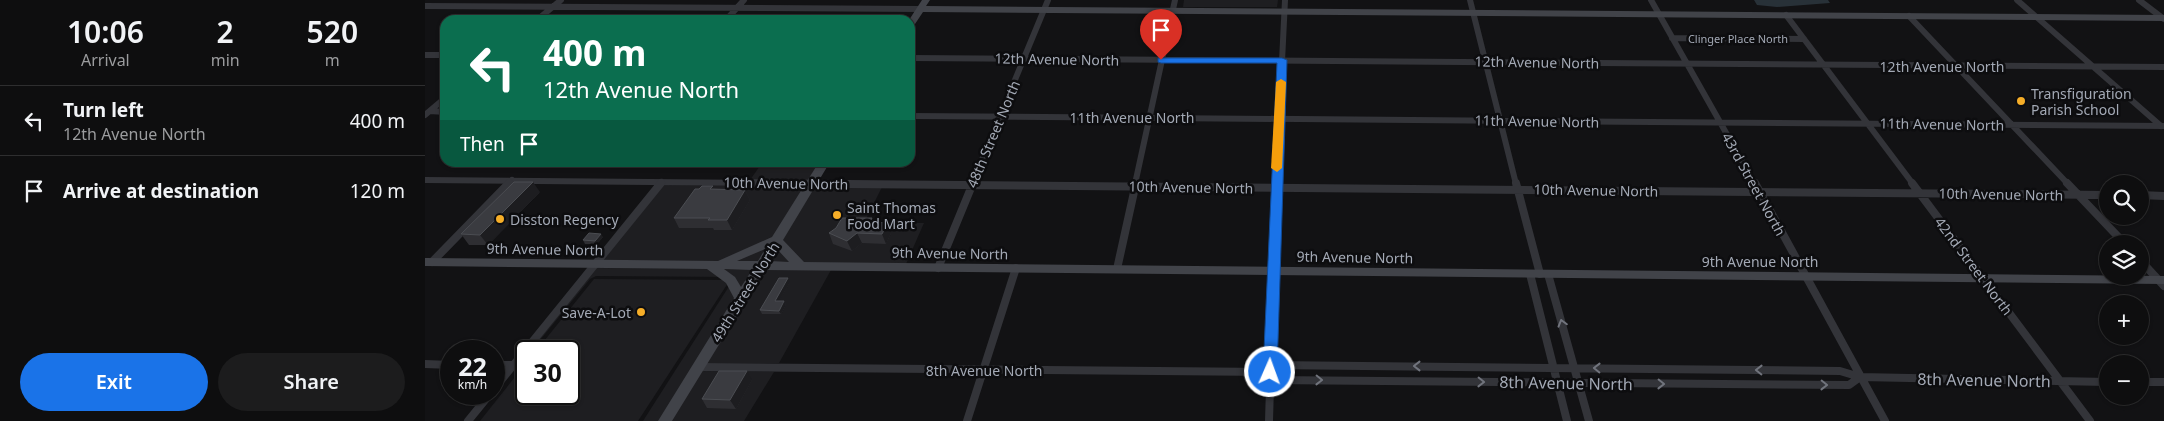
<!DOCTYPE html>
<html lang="en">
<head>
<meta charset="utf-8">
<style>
	body { margin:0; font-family:"Noto Sans",sans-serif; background:#1c1c1d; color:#f1f3f6; height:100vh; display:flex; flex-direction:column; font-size:19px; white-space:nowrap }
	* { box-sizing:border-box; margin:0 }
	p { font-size:16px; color:#9b9c9e }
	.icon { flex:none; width:28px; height:28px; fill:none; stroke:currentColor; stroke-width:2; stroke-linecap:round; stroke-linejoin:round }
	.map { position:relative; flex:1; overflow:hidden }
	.sheet { display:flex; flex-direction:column; background:#0e0e0f; width:425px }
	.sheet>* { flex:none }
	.banner { position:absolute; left:15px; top:15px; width:475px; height:152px; border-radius:15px; box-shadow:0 1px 4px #0004,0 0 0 1px #2e2e2f; background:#0b6e4f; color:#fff; overflow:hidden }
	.fabs { position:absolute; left:1674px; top:175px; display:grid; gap:10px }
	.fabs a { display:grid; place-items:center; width:50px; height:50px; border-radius:50%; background:#0e0e0f; box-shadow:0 1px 4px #0004,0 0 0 1px #2e2e2f; font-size:25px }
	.speed { position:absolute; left:15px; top:340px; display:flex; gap:10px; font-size:25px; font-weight:700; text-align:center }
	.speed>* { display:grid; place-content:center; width:65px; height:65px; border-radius:50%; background:#0e0e0f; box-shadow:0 1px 4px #0004,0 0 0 1px #2e2e2f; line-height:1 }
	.speed small { font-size:12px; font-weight:400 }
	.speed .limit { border:2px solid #111; border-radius:8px; background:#fff; color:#111 }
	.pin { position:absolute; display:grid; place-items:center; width:42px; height:42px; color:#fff; margin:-51px -21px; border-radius:50% 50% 50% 0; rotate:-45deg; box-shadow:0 0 5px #0007 }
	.pin .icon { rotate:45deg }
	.me { position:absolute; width:55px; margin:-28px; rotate:2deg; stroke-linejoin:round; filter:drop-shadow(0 0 4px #0008) }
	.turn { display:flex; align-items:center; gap:18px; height:105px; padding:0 20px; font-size:22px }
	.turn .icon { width:65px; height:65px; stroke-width:2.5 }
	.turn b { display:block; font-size:35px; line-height:42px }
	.then { display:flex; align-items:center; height:48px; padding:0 20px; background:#0003; gap:10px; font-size:19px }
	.eta { display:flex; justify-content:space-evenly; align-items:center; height:85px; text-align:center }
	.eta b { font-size:30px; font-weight:600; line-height:35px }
	.action { display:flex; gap:10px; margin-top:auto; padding:10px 20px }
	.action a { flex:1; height:58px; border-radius:30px; background:#1a73e8; color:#fff; font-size:20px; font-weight:600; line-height:58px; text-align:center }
	.action a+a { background:#1c1c1d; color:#f1f3f6 }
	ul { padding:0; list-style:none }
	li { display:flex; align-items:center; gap:15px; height:70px; padding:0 20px; border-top:1px solid #2e2e2f }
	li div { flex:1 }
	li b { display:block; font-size:19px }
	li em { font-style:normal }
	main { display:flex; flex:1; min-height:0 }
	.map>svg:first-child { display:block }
	.built { fill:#1e1e21 }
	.water { fill:#283138 }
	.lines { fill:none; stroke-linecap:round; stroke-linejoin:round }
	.street-far1 { stroke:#333439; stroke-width:6 }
	.street { stroke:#333439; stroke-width:8 }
	.secondary { fill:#414349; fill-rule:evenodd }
	.wall { fill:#2e2e32 }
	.shaded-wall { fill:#1d1d20 }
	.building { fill:#3a3b40; stroke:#4b4d52 }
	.oneway { stroke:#71747d }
	.route { fill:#1a73e8; stroke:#114b97 }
	.slow { fill:#f59e0b }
	.poi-dot { fill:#f6ae28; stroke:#0d0d0f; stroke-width:2 }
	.labels { text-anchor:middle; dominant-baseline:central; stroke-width:5; stroke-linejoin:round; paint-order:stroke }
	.far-street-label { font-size:11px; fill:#a3a9b5; stroke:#0d0d0f }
	.street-label { font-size:14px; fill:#a3a9b5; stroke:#0d0d0f }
	.poi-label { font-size:14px; fill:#a3a9b5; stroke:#0d0d0f; text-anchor:start }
	.near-street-label { font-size:16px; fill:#a3a9b5; stroke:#0d0d0f }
</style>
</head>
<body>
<main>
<section class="sheet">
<div class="eta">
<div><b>10:06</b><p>Arrival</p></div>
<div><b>2</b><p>min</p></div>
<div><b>520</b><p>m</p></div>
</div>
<ul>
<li><svg class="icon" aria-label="left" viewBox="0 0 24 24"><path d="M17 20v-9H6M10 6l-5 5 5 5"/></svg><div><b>Turn left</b><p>12th Avenue North</p></div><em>400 m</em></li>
<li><svg class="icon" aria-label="arrive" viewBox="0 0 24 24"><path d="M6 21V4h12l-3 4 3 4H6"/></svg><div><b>Arrive at destination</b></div><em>120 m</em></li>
</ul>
<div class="action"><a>Exit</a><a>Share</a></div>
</section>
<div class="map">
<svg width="1739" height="421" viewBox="0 0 1739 421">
	<rect width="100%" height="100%" fill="#121214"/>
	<path class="built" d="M759 0H853L852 7H758Z
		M337 163H396L385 180H325Z
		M239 185 382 186 334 262 177 261Z
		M390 186 457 187 439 223H499L481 264 343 262Z
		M172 268 330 269 235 421H218L308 280 307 277 171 276 165 279 106 351H104Z
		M339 269 406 270 354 363H281Z
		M169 279 305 280 213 421H55L101 363V394H144V351H111Z
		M276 371 349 372 319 421H245Z"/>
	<path class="water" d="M1329 0H1403L1405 3 1352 7 1332 5Z"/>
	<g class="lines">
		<path class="street-far1" d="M1045 0 1091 184
			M1226 0 1330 184
			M1592 0 1736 126
			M1714 0 1739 19
			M0 6 495 9
			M1361 15 1488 184
			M1484 16 1643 184
			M112 20 136 0
			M301 20 319 0
			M1247 38 1379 39
			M0 55H20
			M485 58 1739 67
			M5 111 20 112
			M0 115 20 98
			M485 116 1739 126
			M0 180 446 184
			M83 184 87 180
			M235 184 237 182
			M547 184 623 0
			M710 184 750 0
			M851 184 860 0"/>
		<path class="street" d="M306 183 1682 195
			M1091 183 1115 274
			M1330 183 1460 421
			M1487 183 1665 421
			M1642 183 1700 244
			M1715 195 1739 196
			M1715 260 1739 286
			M7 262 84 183
			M513 268 548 183
			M692 269 711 183
			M1105 274 1142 421
			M1123 274 1164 421
			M0 364 26 365
			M69 365H88
			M846 365 1415 371 1435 377 1682 382
			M274 367 845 372
			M845 380 1424 385 1435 377
			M1715 382H1739
			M69 389 236 183
			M43 421 65 394
			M542 421 591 268
			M844 421 851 183"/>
		<path class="secondary" d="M497 0H505L501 6 1739 15V21L498 12 488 27 485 28 484 20Z
			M394 162H405L358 240 379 262 1739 276V284L340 270 247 421H233L309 298 301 283 282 269 0 266V258L293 261 347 237ZM340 249 333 261H312ZM352 249 364 262 345 261ZM299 269 327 270 316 287 310 277Z"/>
	</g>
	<path class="wall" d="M289 189 320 190 325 200 307 230H289L288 228H254L249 218Z
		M115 192 63 245H44L36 234Z
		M449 222 466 233 461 244 437 243 427 251 408 244 404 233Z
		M178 237 172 244H160L158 240Z
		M365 282 354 301H359L361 305 356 314H337L335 310Z
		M327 380 311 409 282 408 277 399Z"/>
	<path class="shaded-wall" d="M108 182 115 192 63 245 55 235Z
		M320 190 325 200 307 230 302 220Z
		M463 223 466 233 461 244 457 234Z
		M432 233 437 243 427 251 422 241Z
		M176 234 178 237 172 244 170 241Z
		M363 278 365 282 352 305 350 301Z
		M359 301 361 305 356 314 354 311Z
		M322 371 327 380 311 409 305 400Z"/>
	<path class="building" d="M89 182H108L55 235 36 234Z
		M277 186H288L285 189 320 190 302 220H283L285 218H249L270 189H274Z
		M417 218H447L445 222 463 223 457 234 432 233 422 241 404 233 411 228Z
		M164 233 176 234 170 241 158 240Z
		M354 278H363L350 301H359L354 311 335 310Z
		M294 371H322L305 400 277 399Z"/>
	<defs><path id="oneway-chevron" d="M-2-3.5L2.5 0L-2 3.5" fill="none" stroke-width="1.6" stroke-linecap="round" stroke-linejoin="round" transform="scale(1.25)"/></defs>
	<g class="oneway">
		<use href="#oneway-chevron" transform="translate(1137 323) rotate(-106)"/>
		<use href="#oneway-chevron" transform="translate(992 366) rotate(-180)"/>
		<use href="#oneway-chevron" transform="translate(1172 368) rotate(-179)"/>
		<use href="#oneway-chevron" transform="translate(1334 370) rotate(-179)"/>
		<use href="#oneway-chevron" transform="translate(894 380) rotate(1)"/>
		<use href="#oneway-chevron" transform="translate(1056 382) rotate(1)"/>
		<use href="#oneway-chevron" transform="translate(1236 384) rotate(1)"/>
		<use href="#oneway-chevron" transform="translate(1399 385) rotate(1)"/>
	</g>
	<path class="route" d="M733 58H857L862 60 852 372 850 375 845 377 838 372 852 63H736L733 62Z"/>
	<path class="slow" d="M856 79 861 82 857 168 852 172 846 168 851 82Z"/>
	<g class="poi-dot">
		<circle cx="1596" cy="101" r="5"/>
		<circle cx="412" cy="215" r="5"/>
		<circle cx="75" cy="219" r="5"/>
		<circle cx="216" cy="312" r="5"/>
	</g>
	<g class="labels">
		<g class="far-street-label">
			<text x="1313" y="38">Clinger Place North</text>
		</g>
		<g class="street-label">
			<text transform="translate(632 59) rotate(1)">12th Avenue North</text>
			<text transform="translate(1112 62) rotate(1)">12th Avenue North</text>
			<text x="1517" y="66">12th Avenue North</text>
			<text x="707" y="117">11th Avenue North</text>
			<text transform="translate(1112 121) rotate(1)">11th Avenue North</text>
			<text transform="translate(1517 124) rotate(1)">11th Avenue North</text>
			<text transform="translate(568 134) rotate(-67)">48th Street North</text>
			<text transform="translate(361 183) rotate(1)">10th Avenue North</text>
			<text transform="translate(1329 184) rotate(61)">43rd Street North</text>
			<text transform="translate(766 187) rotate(1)">10th Avenue North</text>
			<text transform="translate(1171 190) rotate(1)">10th Avenue North</text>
			<text transform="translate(1576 194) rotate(1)">10th Avenue North</text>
			<text transform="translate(120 249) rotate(1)">9th Avenue North</text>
			<text transform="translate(525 253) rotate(1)">9th Avenue North</text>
			<text transform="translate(930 257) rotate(1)">9th Avenue North</text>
			<text x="1335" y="261">9th Avenue North</text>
			<text transform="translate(1549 266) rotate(53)">42nd Street North</text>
			<text transform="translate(320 292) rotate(-58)">49th Street North</text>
			<text x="559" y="370">8th Avenue North</text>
		</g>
		<g class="poi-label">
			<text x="1606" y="93">Transfiguration<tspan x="1606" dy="16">Parish School</tspan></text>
			<text x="422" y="207">Saint Thomas<tspan x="422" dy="16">Food Mart</tspan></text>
			<text x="85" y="219">Disston Regency</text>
			<text x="206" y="312" text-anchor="end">Save-A-Lot</text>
		</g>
		<g class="near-street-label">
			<text transform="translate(1559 380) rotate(1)">8th Avenue North</text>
			<text transform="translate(1141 383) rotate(1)">8th Avenue North</text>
		</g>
	</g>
</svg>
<div class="fabs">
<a><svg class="icon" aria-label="search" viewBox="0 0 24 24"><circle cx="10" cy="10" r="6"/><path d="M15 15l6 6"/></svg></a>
<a><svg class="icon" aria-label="layers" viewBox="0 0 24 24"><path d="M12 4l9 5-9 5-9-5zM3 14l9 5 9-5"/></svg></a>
<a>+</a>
<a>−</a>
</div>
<div class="speed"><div>22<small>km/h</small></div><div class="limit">30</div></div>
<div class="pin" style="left:736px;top:60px;background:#d93025"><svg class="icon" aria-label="arrive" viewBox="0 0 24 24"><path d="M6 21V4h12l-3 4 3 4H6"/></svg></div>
<svg class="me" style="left:845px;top:372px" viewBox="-20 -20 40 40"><circle r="17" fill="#1a73e8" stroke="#fff" stroke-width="3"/><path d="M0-11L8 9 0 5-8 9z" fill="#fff"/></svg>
<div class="banner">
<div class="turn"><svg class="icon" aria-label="left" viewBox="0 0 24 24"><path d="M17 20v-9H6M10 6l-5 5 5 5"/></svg><div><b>400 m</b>12th Avenue North</div></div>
<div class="then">Then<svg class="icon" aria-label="arrive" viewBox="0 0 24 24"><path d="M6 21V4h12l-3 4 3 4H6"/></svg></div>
</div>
</div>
</main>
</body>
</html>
